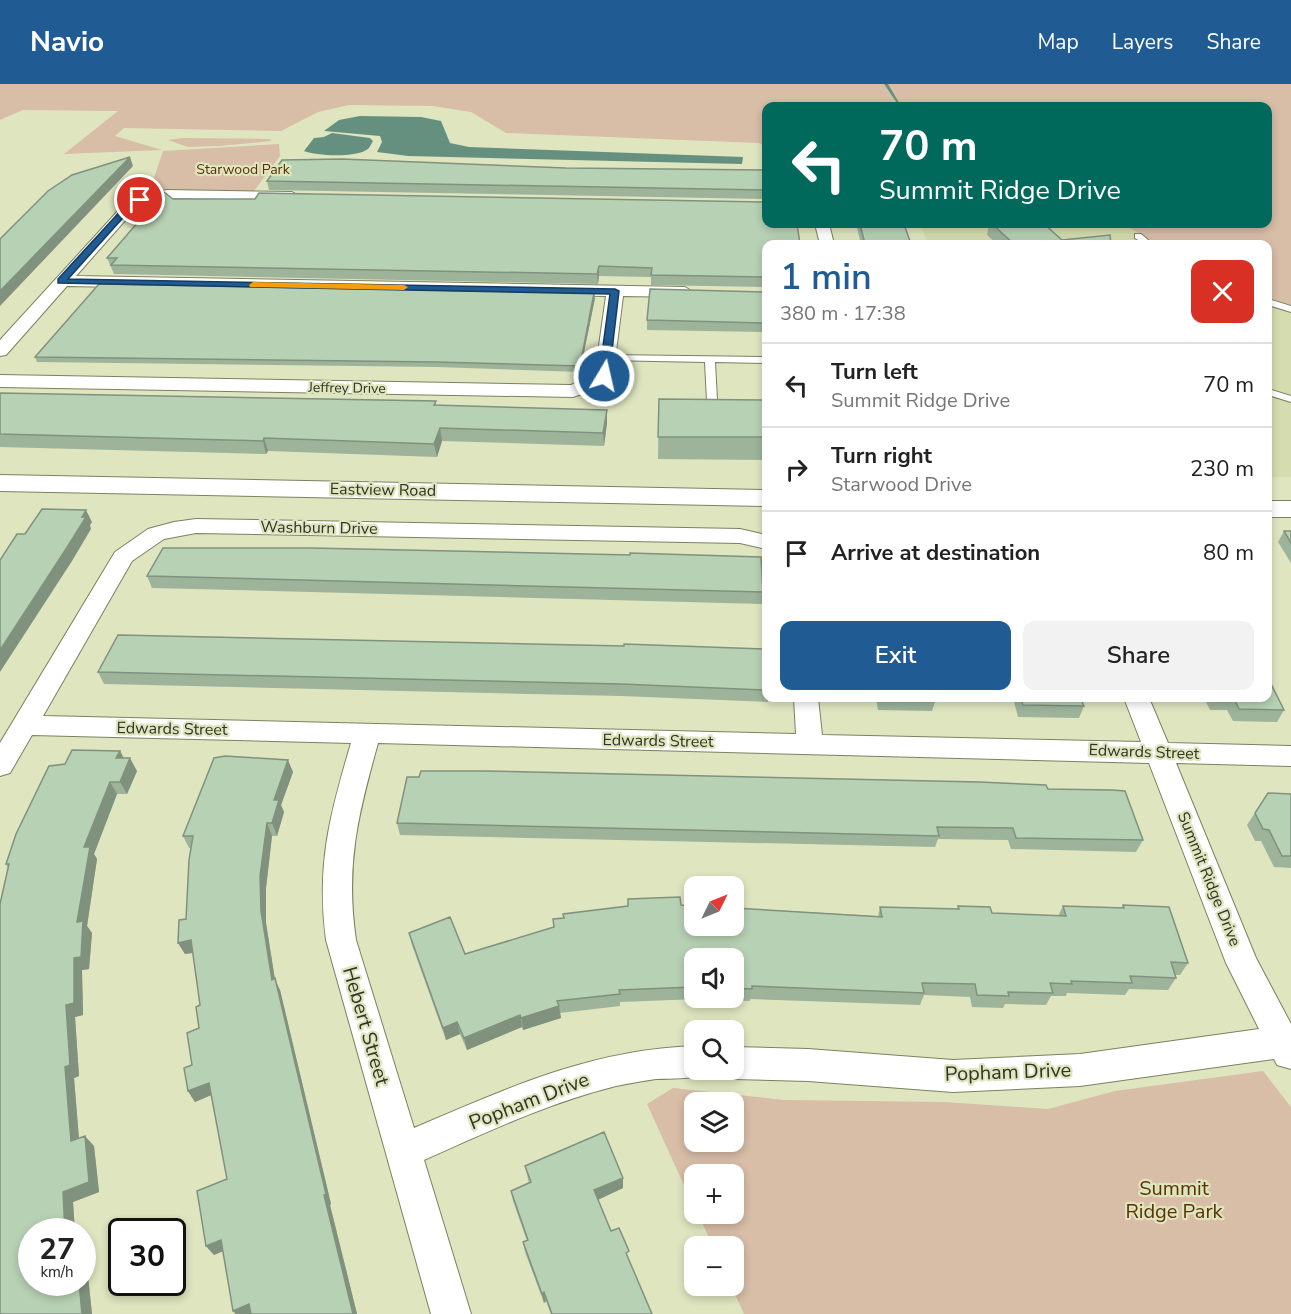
<!DOCTYPE html>
<html lang="en">
<head>
<meta charset="utf-8">
<style>
	body { margin:0; font-family:"Nunito Sans",sans-serif; background:#f2f2f2; color:#222; height:100vh; display:flex; flex-direction:column; font-size:22px; white-space:nowrap }
	* { box-sizing:border-box; margin:0 }
	p { font-size:20px; color:#767676 }
	.icon { flex:none; width:33px; height:33px; fill:none; stroke:currentColor; stroke-width:2; stroke-linecap:round; stroke-linejoin:round }
	.map { position:relative; flex:1; overflow:hidden }
	.side { position:absolute; left:762px; top:156px; width:510px; height:462px; display:flex; flex-direction:column; background:#fff; border-radius:12px; box-shadow:0 3px 9px #0003 }
	.side>* { flex:none }
	.hud { position:absolute; left:762px; top:18px; width:510px; height:126px; border-radius:12px; box-shadow:0 3px 9px #0003; background:#00695c; color:#fff; overflow:hidden }
	.needle { width:39px; rotate:47deg }
	.buttons { position:absolute; left:684px; top:792px; display:grid; gap:12px }
	.buttons a { display:grid; place-items:center; width:60px; height:60px; border-radius:12px; background:#fff; box-shadow:0 3px 9px #0003; font-size:30px }
	.speed { position:absolute; left:18px; top:1134px; display:flex; gap:12px; font-size:30px; font-weight:700; text-align:center }
	.speed>* { display:grid; place-content:center; width:78px; height:78px; border-radius:50%; background:#fff; box-shadow:0 3px 9px #0003; line-height:1 }
	.speed small { font-size:15px; font-weight:400 }
	.speed .limit { border:3px solid #111; border-radius:9px; background:#fff; color:#111 }
	.pin { position:absolute; display:grid; place-items:center; width:51px; height:51px; color:#fff; margin:-26px; border:3px solid #fff; border-radius:50%; box-shadow:0 2px 6px #0007 }
	.me { position:absolute; width:66px; margin:-33px; rotate:9deg; stroke-linejoin:round; filter:drop-shadow(0 0 4px #0008) }
	.turn { display:flex; align-items:center; gap:21px; height:126px; padding:0 18px; font-size:27px }
	.turn .icon { width:78px; height:78px; stroke-width:2.5 }
	.turn b { display:block; font-size:42px; line-height:51px }
	.round { display:grid; place-items:center; flex:none; width:63px; height:63px; border-radius:12px; background:#f2f2f2 }
	.overview { display:flex; align-items:center; justify-content:space-between; height:102px; padding:0 18px }
	h1 { font-size:36px; font-weight:600; line-height:45px; color:#215b93 }
	.action { display:flex; gap:12px; margin-top:auto; padding:12px 18px }
	.action a { flex:1; height:69px; border-radius:12px; background:#215b93; color:#fff; font-size:24px; font-weight:600; line-height:69px; text-align:center }
	.action a+a { background:#f2f2f2; color:#222 }
	ul { padding:0; list-style:none }
	li { display:flex; align-items:center; gap:18px; height:84px; padding:0 18px; border-top:2px solid #e0e0e0 }
	li div { flex:1 }
	li b { display:block; font-size:22px }
	li em { font-style:normal }
	header { display:flex; align-items:center; gap:36px; box-sizing:border-box; height:84px; padding:0 30px; background:#215b93; color:#fff }
	header strong { font-size:28px }
	nav { display:flex; gap:33px; margin-inline-start:auto; font-size:21px }
	.map>svg:first-child { display:block }
	.built { fill:#d5dcaf }
	.green { fill:#d8bda7; fill-rule:evenodd }
	.water { fill:#659080 }
	.lines { fill:none; stroke-linecap:round; stroke-linejoin:round }
	.stream { fill:#659080; fill-rule:evenodd }
	.lane-casing { stroke:#7c815f; stroke-width:2 }
	.street-casing { stroke:#7c815f; stroke-width:2 }
	.secondary-casing { stroke:#7c815f; stroke-width:2 }
	.lane { fill:#fff; fill-rule:evenodd }
	.street { fill:#fff; fill-rule:evenodd }
	.secondary { fill:#fff; fill-rule:evenodd }
	.wall { fill:#9db49b; fill-rule:evenodd }
	.shaded-wall { fill:#80927e }
	.building { fill:#b7d1b4; stroke:#80927e; stroke-width:1.5 }
	.route { fill:#215b93; stroke:#153b60; stroke-width:1.5 }
	.slow { fill:#f59e0b }
	.labels { text-anchor:middle; dominant-baseline:central; stroke-width:4.5; stroke-linejoin:round; paint-order:stroke }
	.far-park-label { font-size:14px; fill:#5c3202; stroke:#dee5bf }
	.far-street-label { font-size:14px; fill:#313425; stroke:#dee5bf }
	.street-label { font-size:16px; fill:#313425; stroke:#dee5bf }
	.near-street-label { font-size:20px; fill:#313425; stroke:#dee5bf }
	.near-park-label { font-size:20px; fill:#5c3202; stroke:#dee5bf }
</style>
</head>
<body>
<header>
<strong>Navio</strong>
<nav><a>Map</a><a>Layers</a><a>Share</a></nav>
</header>
<div class="map">
<svg width="1291" height="1230" viewBox="0 0 1291 1230">
	<rect width="100%" height="100%" fill="#dee5bf"/>
	<path class="built" d="M920 140H1123L1157 160H928Z
		M1268 214 1291 221V393H1268Z"/>
	<path class="green" d="M0 0H1291V221L1268 214V160H1157L1123 140H1268V22H766V63L759 59 506 49 471 28 433 22 349 21 318 28 281 47 124 44 115 52 162 66 64 70 118 27 23 26 0 36Z
		M183 54 270 55 271 57 219 62 188 63 168 56Z
		M279 60 280 72 254 107 156 108 151 103 163 67Z
		M1263 987 1291 1023V1230H744L731 1202H734V1162H713L698 1130H734V1090H694V1123L647 1020 673 1004 784 1016 944 1018 1048 1025 1115 1007ZM694 1018H734V1058H694Z"/>
	<path class="water" d="M360 32 421 33 441 37 450 59 469 63 743 73 742 80 408 72 377 68 382 58 380 52 324 47 339 36Z
		M332 49 370 54 373 57C371 60 370 63 368 65 356 74 317 72 304 67L314 54 324 53Z"/>
	<g class="lines">
		<path class="stream" d="M884 0H888L901 22H899Z"/>
		<g class="lane-casing">
			<path id="lane" d="M1135 150H1141L1153 160H1144L1135 154Z
				M1268 215 1291 222V228L1268 221Z
				M608 271 766 273V279L715 278 717 316 729 327 724 330 707 317 705 278 605 276V272Z
				M1268 305 1291 312V318L1268 311Z"/>
		</g>
		<g class="street-casing">
			<path id="street" d="M166 106 292 108 299 112 292 116 166 114 137 123 76 192 685 203 693 208 685 213 623 212 613 292 599 304 573 313 0 303V291L571 301 595 290 606 212 67 202 6 271 0 272V256L127 117Z
				M815 140H829L834 160H820Z
				M196 435 740 445 766 451V465L740 459 196 449 164 455 132 477 43 632 796 650 794 614H818L822 651 1141 658 1124 614H1149L1168 659 1291 662V682L1176 679 1256 874 1291 940V985L1277 981 1274 975 1080 1002 953 1008 808 997 734 995 722 990 720 986H734V963L808 965 953 976 1080 970 1259 945 1226 879 1149 679 378 659C358 731 345 781 356 856L414 1044C508 1004 590 966 694 962V986H708L706 989C689 996 674 994 656 995 643 997 629 999 616 1002 548 1019 487 1048 424 1076L471 1230H431L326 856C316 781 330 730 351 659L32 651 10 689 0 692V659L115 468 148 445 174 438Z"/>
		</g>
		<g class="secondary-casing">
			<path id="secondary" d="M0 391 766 406V422L0 407Z
				M1268 417H1291V433H1268Z"/>
		</g>
		<use href="#lane" class="lane"/>
		<use href="#street" class="street"/>
		<use href="#secondary" class="secondary"/>
	</g>
	<path class="wall" d="M566 84 766 86V117V115L269 106 267 97Z
		M173 115 766 160V203L651 201V193L599 192 598 200 114 190 107 174Z
		M856 140H904L911 160H861Z
		M989 140H1044L1062 156 1111 160H997L987 151Z
		M766 208V248L647 246V236Z
		M595 214 580 288 437 283 37 278 35 273Z
		M0 309 436 317V321L607 339 604 362 442 357 437 373 268 367 266 370 0 363Z
		M659 315 766 316V376L658 375Z
		M1284 447H1291V479L1278 458Z
		M147 492 763 508 762 520 311 508 152 504Z
		M766 565V614H768V618L621 612 104 600 98 588Z
		M876 614H935L936 615 932 627 878 626Z
		M1013 614H1080L1084 622 1079 634 1018 633Z
		M1204 614H1268L1284 626 1277 638 1233 637 1227 626H1210Z
		M120 667 124 674 137 687 127 710H117L94 770 97 775 87 842 92 849 89 885 82 886 83 931 75 933 79 992 74 994 79 1054 94 1062 99 1108 73 1118 75 1148H32L88 1192 92 1230H0L8 784 6 780 65 680Z
		M293 688 281 721 284 728 277 752H272L266 804V839L275 896 280 906 331 1120 330 1121 357 1230H236L233 1227 223 1167 214 1171 206 1162 227 1095 211 1011 195 1018 188 1007 199 944 200 921 193 869 185 870 178 859 186 835 191 764H189L183 752Z
		M1048 705 1143 756 1136 768 1011 765 1008 756 938 755 935 763 400 751 397 739Z
		M1268 709 1291 710V784L1274 783 1261 757H1255L1247 741Z
		M681 821 878 832 880 823 957 825 958 822 992 829 1058 832 1063 822 1121 824 1123 821 1188 879 1180 891H1175L1176 894 1168 906 1129 905 1125 911 1067 909 1066 912H1051L1046 921 1005 920 1003 924 972 923 970 913 924 911 920 921 750 915V917L698 915 620 918V922L560 929 561 934 523 946 522 943 467 966 460 950 446 956 412 861 409 849 465 870ZM694 874H734V914H694Z
		M525 1082 623 1104 598 1116 611 1147 629 1177 652 1230H551L546 1217 544 1219 525 1168 523 1158 527 1157 513 1117 511 1107 529 1099Z"/>
	<path class="shaded-wall" d="M130 73 133 82 0 222V207Z
		M599 182V192L598 200 597 190Z
		M594 209 595 214 580 288V282Z
		M607 326V339L604 362 603 349Z
		M440 344 442 357 437 373 434 360Z
		M264 354 268 367 266 370 263 357Z
		M86 426 92 438 90 441 91 445 72 477 0 588V566Z
		M120 667 126 679 116 674Z
		M130 674 137 687 127 710 120 698Z
		M288 676 293 688 281 721 284 728 277 752 272 739 274 716Z
		M110 698 117 710 94 770 97 775 87 842 92 849 89 885 82 886 83 931 75 933 79 992 74 994 80 1068 71 1057 65 983 66 921 74 874 84 763Z
		M267 739 272 752 266 804V839L275 896 280 906 331 1120 330 1121 357 1230H353L272 896 261 827 260 792Z
		M191 856 198 868 185 870 178 859Z
		M559 922 561 934 523 946 521 934Z
		M520 931 522 943 467 966 464 954Z
		M457 938 460 950 446 956 443 944Z
		M209 999 216 1009 195 1018 188 1007Z
		M85 1052 94 1062 99 1108 73 1118 75 1148H65L63 1108Z
		M623 1094V1104L595 1117 594 1106Z
		M221 1156 228 1165 214 1171 206 1162Z
		M82 1187 88 1192 92 1230H82L79 1198H82Z
		M544 1208 546 1217 544 1219 542 1210Z
		M249 1220 252 1230H236L233 1227Z"/>
	<path class="building" d="M130 73 0 207V155L48 107 72 91Z
		M342 75 566 84 766 86V106L267 97 282 76Z
		M164 108 173 115H255L259 109 766 118V140H797L800 160H766V193L651 191 652 184 599 182 597 190 111 181 117 174H107Z
		M860 140H904L911 160H865Z
		M992 140H1044L1062 156 1110 151 1111 160H1014Z
		M99 200 594 209 580 282 436 278 35 273Z
		M650 205 766 208V239L647 236Z
		M0 309 436 317 434 321 607 326 603 349 440 344 434 360 264 354 263 357 0 350Z
		M659 315 766 316V353H658Z
		M42 425 86 426 82 433H86L66 465 0 566V476L17 450H25Z
		M1284 447H1291V459Z
		M163 464H311L630 471V469L761 473 763 508 147 492Z
		M118 551 624 562V560L766 565V606L621 600 98 588Z
		M1268 594 1284 626 1239 625 1234 614H1216H1268Z
		M880 614H935L936 615Z
		M1020 614H1080L1084 622 1023 621Z
		M72 666 120 667 116 674H130L120 698H110L84 763H90L77 838 83 837 81 873 74 874V919L66 921 70 981 65 983 71 1057 85 1052 89 1098 63 1108 65 1148H32V1198H79L82 1230H0V820L9 780H6L16 750 49 682 65 680Z
		M225 672 288 676 274 716H279L272 739H267L260 792 261 827 272 896 275 894 326 1110 324 1111 353 1230H251L249 1220 233 1227 221 1156 206 1162 197 1107 227 1095 209 999 188 1007 184 984 192 981 187 949 199 944 196 923 200 921 191 856 178 859 179 836 186 835 189 776 193 752H183L214 674Z
		M421 687H486L979 698 1046 701 1048 705 1112 706 1125 707 1143 756 1016 754 1013 744 937 743 939 752 397 739 407 693H419Z
		M1268 709 1291 710V772H1282L1269 746 1263 745 1255 729Z
		M680 813 681 821 694 822V842H734V824L882 833 880 823 959 825 958 822 990 823 992 829 1066 832 1063 822 1124 824 1123 821 1169 823 1188 879 1171 878 1176 894 1130 892 1132 899 1071 897 1072 900 1050 899 1053 909 1008 908 1009 912 977 911 975 900 922 899 924 909 752 902V905L734 904V874H694V903L619 906 620 910 557 917 559 922 521 934 520 931 464 954 457 938 443 944 409 849 450 833 465 870 554 843 553 835 564 834 563 830 628 822V815Z
		M604 1048 623 1094 594 1106 611 1147 619 1144 629 1167 626 1169 652 1230H552L544 1208 542 1210 523 1158 528 1156 511 1107 531 1098 525 1082Z"/>
	<path class="route" d="M137 114 144 116 130 126 68 195 615 205 619 207 609 292 604 295 599 292 610 210 58 199V195L124 123Z"/>
	<path class="slow" d="M253 198 404 201 408 203 404 206 250 203 249 201Z"/>
	<g class="labels">
		<g class="far-park-label">
			<text x="243" y="85">Starwood Park</text>
		</g>
		<g class="far-street-label">
			<text transform="translate(347 304) rotate(1)">Jeffrey Drive</text>
		</g>
		<g class="street-label">
			<text transform="translate(383 406) rotate(1)">Eastview Road</text>
			<text transform="translate(319 444) rotate(1)">Washburn Drive</text>
			<text transform="translate(172 645) rotate(1)">Edwards Street</text>
			<text transform="translate(658 657) rotate(1)">Edwards Street</text>
			<text transform="translate(1144 668) rotate(2)">Edwards Street</text>
			<text transform="translate(1209 795) rotate(68)">Summit Ridge Drive</text>
		</g>
		<g class="near-street-label">
			<text transform="translate(366 942) rotate(74)">Hebert Street</text>
			<text transform="translate(1008 988) rotate(-2)">Popham Drive</text>
			<text transform="translate(529 1017) rotate(-21)">Popham Drive</text>
		</g>
		<g class="near-park-label">
			<text x="1174" y="1104">Summit<tspan x="1174" dy="23">Ridge Park</tspan></text>
		</g>
	</g>
</svg>
<div class="buttons">
<a><svg class="needle" viewBox="-14 -14 28 28"><path d="M0-13l5 13h-10z" fill="#e53935"/><path d="M0 13l5-13h-10z" fill="#767676"/></svg></a>
<a><svg class="icon" aria-label="sound" viewBox="0 0 24 24"><path d="M4 9h4l5-4v14l-5-4H4zM17 9q2 3 0 6"/></svg></a>
<a><svg class="icon" aria-label="search" viewBox="0 0 24 24"><circle cx="10" cy="10" r="6"/><path d="M15 15l6 6"/></svg></a>
<a><svg class="icon" aria-label="layers" viewBox="0 0 24 24"><path d="M12 4l9 5-9 5-9-5zM3 14l9 5 9-5"/></svg></a>
<a>+</a>
<a>−</a>
</div>
<div class="speed"><div>27<small>km/h</small></div><div class="limit">30</div></div>
<div class="pin" style="left:140px;top:116px;background:#d93025"><svg class="icon" aria-label="arrive" viewBox="0 0 24 24"><path d="M6 21V4h12l-3 4 3 4H6"/></svg></div>
<svg class="me" style="left:604px;top:292px" viewBox="-20 -20 40 40"><circle r="17" fill="#215b93" stroke="#fff" stroke-width="3"/><path d="M0-11L8 9 0 5-8 9z" fill="#fff"/></svg>
<div class="hud">
<div class="turn"><svg class="icon" aria-label="left" viewBox="0 0 24 24"><path d="M17 20v-9H6M10 6l-5 5 5 5"/></svg><div><b>70 m</b>Summit Ridge Drive</div></div>
</div>
<section class="side">
<div class="overview"><div><h1>1 min</h1><p>380 m · 17:38</p></div><a class="round" style="background:#d93025;color:#fff"><svg class="icon" aria-label="close" viewBox="0 0 24 24"><path d="M6 6l12 12M18 6L6 18"/></svg></a></div>
<ul>
<li><svg class="icon" aria-label="left" viewBox="0 0 24 24"><path d="M17 20v-9H6M10 6l-5 5 5 5"/></svg><div><b>Turn left</b><p>Summit Ridge Drive</p></div><em>70 m</em></li>
<li><svg class="icon" aria-label="right" viewBox="0 0 24 24"><path d="M7 20v-9h11M14 6l5 5-5 5"/></svg><div><b>Turn right</b><p>Starwood Drive</p></div><em>230 m</em></li>
<li><svg class="icon" aria-label="arrive" viewBox="0 0 24 24"><path d="M6 21V4h12l-3 4 3 4H6"/></svg><div><b>Arrive at destination</b></div><em>80 m</em></li>
</ul>
<div class="action"><a>Exit</a><a>Share</a></div>
</section>
</div>
</body>
</html>
